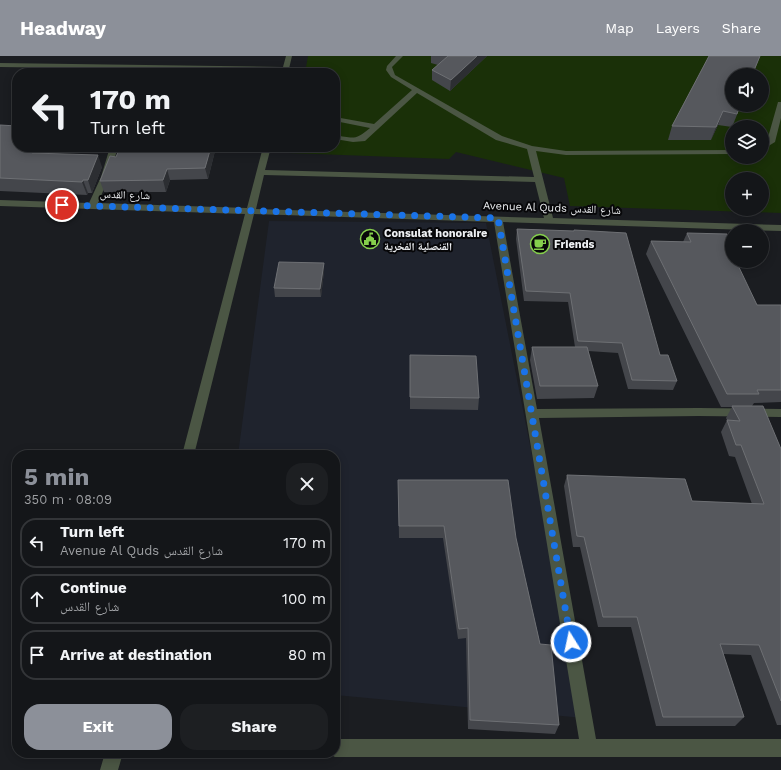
<!DOCTYPE html>
<html lang="en">
<head>
<meta charset="utf-8">
<style>
	body { margin:0; font-family:"Work Sans","Noto Naskh Arabic",sans-serif; background:#1d1f22; color:#f1f3f6; height:100vh; display:flex; flex-direction:column; font-size:15px; white-space:nowrap }
	* { box-sizing:border-box; margin:0 }
	p { font-size:13px; color:#9d9fa2 }
	.icon { flex:none; width:22px; height:22px; fill:none; stroke:currentColor; stroke-width:2; stroke-linecap:round; stroke-linejoin:round }
	.map { position:relative; flex:1; overflow:hidden }
	.details { position:absolute; left:12px; top:394px; width:328px; height:308px; display:flex; flex-direction:column; background:#141619; border-radius:16px; box-shadow:0 2px 10px #0003,0 0 0 1px #333538 }
	.details>* { flex:none }
	.banner { position:absolute; left:12px; top:12px; width:328px; height:84px; border-radius:16px; box-shadow:0 2px 10px #0003,0 0 0 1px #333538; background:#141619; color:#f1f3f6; overflow:hidden }
	.controls { position:absolute; left:725px; top:12px; display:grid; gap:8px }
	.controls a { display:grid; place-items:center; width:44px; height:44px; border-radius:50%; background:#141619; box-shadow:0 2px 10px #0003,0 0 0 1px #333538; font-size:20px }
	.pin { position:absolute; display:grid; place-items:center; width:34px; height:34px; color:#fff; margin:-17px; border:2px solid #fff; border-radius:50%; box-shadow:0 1px 4px #0007 }
	.me { position:absolute; width:44px; margin:-22px; rotate:350deg; stroke-linejoin:round; filter:drop-shadow(0 0 3px #0008) }
	.turn { display:flex; align-items:center; gap:14px; height:84px; padding:0 12px; font-size:18px }
	.turn .icon { width:52px; height:52px; stroke-width:2.5 }
	.turn b { display:block; font-size:28px; line-height:34px }
	.round { display:grid; place-items:center; flex:none; width:42px; height:42px; border-radius:16px; background:#1d1f22 }
	.summary { display:flex; align-items:center; justify-content:space-between; height:68px; padding:0 12px }
	h1 { font-size:24px; font-weight:700; line-height:30px; color:#8c9099 }
	.action { display:flex; gap:8px; margin-top:auto; padding:8px 12px }
	.action a { flex:1; height:46px; border-radius:16px; background:#8c9099; color:#fff; font-size:16px; font-weight:700; line-height:46px; text-align:center }
	.action a+a { background:#1d1f22; color:#f1f3f6 }
	ul { padding:0; list-style:none }
	li { display:flex; align-items:center; gap:12px; height:50px; margin:0 8px 6px; padding:0 4px; border:2px solid #333538; border-radius:16px }
	li div { flex:1 }
	li b { display:block; font-size:15px }
	li em { font-style:normal }
	header { display:flex; align-items:center; gap:24px; box-sizing:border-box; height:56px; padding:0 20px; background:#8c9099; color:#fff }
	header strong { font-size:19px }
	nav { display:flex; gap:22px; margin-inline-start:auto; font-size:14px }
	.map>svg:first-child { display:block }
	.built { fill:#1f232d }
	.green { fill:#1a3008; fill-rule:evenodd }
	.lines { fill:none; stroke-linecap:round; stroke-linejoin:round }
	.minor { fill:#4b5644; fill-rule:evenodd }
	.wall { fill:#44464b }
	.shaded-wall { fill:#2c2e32 }
	.building { fill:#56585d; stroke:#6e7074 }
	.route { stroke:#1a73e8; stroke-width:7; stroke-dasharray:0 12.6 }
	.labels { text-anchor:middle; dominant-baseline:central; stroke-width:4; stroke-linejoin:round; paint-order:stroke }
	.far-street-label { font-size:11px; fill:#eef0f3; stroke:#070709 }
	.far-poi-label { font-size:11px; font-weight:bold; fill:#eef0f3; stroke:#070709; text-anchor:start }
</style>
</head>
<body>
<header>
<strong>Headway</strong>
<nav><a>Map</a><a>Layers</a><a>Share</a></nav>
</header>
<div class="map">
<svg width="781" height="714" viewBox="0 0 781 714">
	<rect width="100%" height="100%" fill="#1b1d21"/>
	<path class="built" d="M269 165 486 167 584 662 335 639V399H238Z"/>
	<path class="green" d="M308 0H781V157L570 150 564 122 456 96 449 103 289 97 290 91H335V17H305ZM732 19H762V49H732ZM732 71H762V101H732ZM732 123H762V153H732Z"/>
	<g class="lines">
		<path class="minor" d="M286 0H292L288 17H282V15L0 11V7L283 11Z
			M396 0H403L392 11 395 19 502 80 532 90 566 95 732 94V98L566 99 536 95 553 162 781 169V175L503 166 537 353 699 352 781 353V361L699 360 539 362 596 683H781V701H335L329 698 335 697V683H579L494 166 254 158 194 399H182L245 158 0 150V144L89 147 101 121 110 91H118L109 121 98 147 247 152 263 91H271L265 114 534 121 527 93 496 84 417 37 365 85 353 86 335 83V79C353 82 355 85 370 72L335 65V61L374 68 412 34 391 21 386 14 387 10ZM264 119 535 126 544 162 256 153Z
			M778 46H781V62L775 86 762 94V88L767 85Z
			M105 697H123L118 714H100Z"/>
	</g>
	<path class="wall" d="M431 0H487L450 35 432 24V14L438 9 431 7Z
		M709 0H760L753 19H732V49H741L732 71 718 69 711 84H668L672 70Z
		M0 69 17 91H50L45 97 102 111 92 137H88L87 139 0 135Z
		M216 91 208 123 170 124 166 136H104L100 125 116 101Z
		M517 173 574 175V174L660 299 677 325 673 334 628 333 618 297 588 295 598 330 594 342 537 343 530 304 532 291H575L568 246 524 245 516 183Z
		M687 177 732 205 757 249H781V346L754 347 752 350 781 393V669H777L751 599 723 598 744 661 735 670H656L631 571H598L580 491H573L564 430 567 419 692 445 752 448 735 401 729 400 721 376 727 364 726 362 732 351H721L646 198 651 185 683 186Z
		M324 215 321 241H275L274 232Z
		M410 299 479 342 478 354 410 353Z
		M398 424 516 482 540 588 559 669 555 678 468 673 466 582 458 583 443 482H399Z"/>
	<path class="shaded-wall" d="M477 0H487L450 35 451 24Z
		M723 55 718 69 711 84 716 71Z
		M36 91H50L37 109 32 97Z
		M211 91H216L208 123 205 112Z
		M98 99 102 111 92 137 88 124Z
		M167 113 170 124 166 136 163 124Z
		M83 124 88 137 87 139 82 126Z
		M324 207V215L321 241 320 233Z"/>
	<path class="building" d="M448 0H477L451 24 432 14Z
		M709 0H760L752 19H732V49H740L737 58 723 55 716 71 672 70Z
		M0 69 17 70V91H36L32 97 98 99 88 124H83L82 126 0 122Z
		M120 91H211L205 112 167 113 163 124 100 125 110 100 116 101Z
		M517 173 574 175V174L626 177 660 299H668L677 325 632 324 622 287 578 285 570 237 526 235Z
		M687 177 727 178 732 189V205H736L757 249H781V334H757L759 338H727L651 185 691 186Z
		M279 206 324 207 320 233 274 232Z
		M532 291H587L598 330H540Z
		M410 299 476 300 479 342 410 341Z
		M732 350H763L781 393V645L759 589 720 588 744 661H663L637 561H603L584 481 577 480 567 419 685 423 692 445 764 448 741 389H736L727 364 740 365Z
		M398 424H508L516 482 540 588 551 589 559 669 470 664 468 572 459 573 444 470H399Z"/>
	<g class="lines">
		<path class="route" d="M62 149 498 162 571 586"/>
	</g>
	<defs>
		<g id="civic-ring" transform="scale(1)"><circle r="9.5" fill="#070709" stroke="#85cf4c" stroke-width="1.5"/><path d="M-.6-6.5H3V-4.5H.6V-3L4-1V1h2V6H-6V1h2V-1L-.6-3ZM-1.2 2.5V6h2.4V2.5Z" fill="#85cf4c"/></g>
		<g id="cafe-ring" transform="scale(1)"><circle r="9.5" fill="#070709" stroke="#85cf4c" stroke-width="1.5"/><path d="M-5.5-4.5H6V0H3Q3 3.5 0 3.5H-2.5Q-5.5 3.5-5.5 0ZM3-3.2v2h1.7v-2ZM-6 4.5H4V6H-6Z" fill="#85cf4c"/></g>
	</defs>
	<g fill-rule="evenodd">
		<use href="#civic-ring" x="370" y="183"/>
		<use href="#cafe-ring" x="540" y="188"/>
	</g>
	<g class="labels">
		<g class="far-street-label">
			<text transform="translate(125 139) rotate(2)">شارع القدس</text>
			<text transform="translate(552 152) rotate(2)">Avenue Al Quds شارع القدس</text>
		</g>
		<g class="far-poi-label">
			<text x="384" y="177">Consulat honoraire<tspan x="384" dy="13">القنصلية الفخرية</tspan></text>
			<text x="554" y="188">Friends</text>
		</g>
	</g>
</svg>
<div class="controls">
<a><svg class="icon" aria-label="sound" viewBox="0 0 24 24"><path d="M4 9h4l5-4v14l-5-4H4zM17 9q2 3 0 6"/></svg></a>
<a><svg class="icon" aria-label="layers" viewBox="0 0 24 24"><path d="M12 4l9 5-9 5-9-5zM3 14l9 5 9-5"/></svg></a>
<a>+</a>
<a>−</a>
</div>
<div class="pin" style="left:62px;top:149px;background:#d93025"><svg class="icon" aria-label="arrive" viewBox="0 0 24 24"><path d="M6 21V4h12l-3 4 3 4H6"/></svg></div>
<svg class="me" style="left:571px;top:586px" viewBox="-20 -20 40 40"><circle r="17" fill="#1a73e8" stroke="#fff" stroke-width="3"/><path d="M0-11L8 9 0 5-8 9z" fill="#fff"/></svg>
<div class="banner">
<div class="turn"><svg class="icon" aria-label="left" viewBox="0 0 24 24"><path d="M17 20v-9H6M10 6l-5 5 5 5"/></svg><div><b>170 m</b>Turn left</div></div>
</div>
<section class="details">
<div class="summary"><div><h1>5 min</h1><p>350 m · 08:09</p></div><a class="round"><svg class="icon" aria-label="close" viewBox="0 0 24 24"><path d="M6 6l12 12M18 6L6 18"/></svg></a></div>
<ul>
<li><svg class="icon" aria-label="left" viewBox="0 0 24 24"><path d="M17 20v-9H6M10 6l-5 5 5 5"/></svg><div><b>Turn left</b><p>Avenue Al Quds شارع القدس</p></div><em>170 m</em></li>
<li><svg class="icon" aria-label="ahead" viewBox="0 0 24 24"><path d="M12 20V5M6 11l6-6 6 6"/></svg><div><b>Continue</b><p>شارع القدس</p></div><em>100 m</em></li>
<li><svg class="icon" aria-label="arrive" viewBox="0 0 24 24"><path d="M6 21V4h12l-3 4 3 4H6"/></svg><div><b>Arrive at destination</b></div><em>80 m</em></li>
</ul>
<div class="action"><a>Exit</a><a>Share</a></div>
</section>
</div>
</body>
</html>
